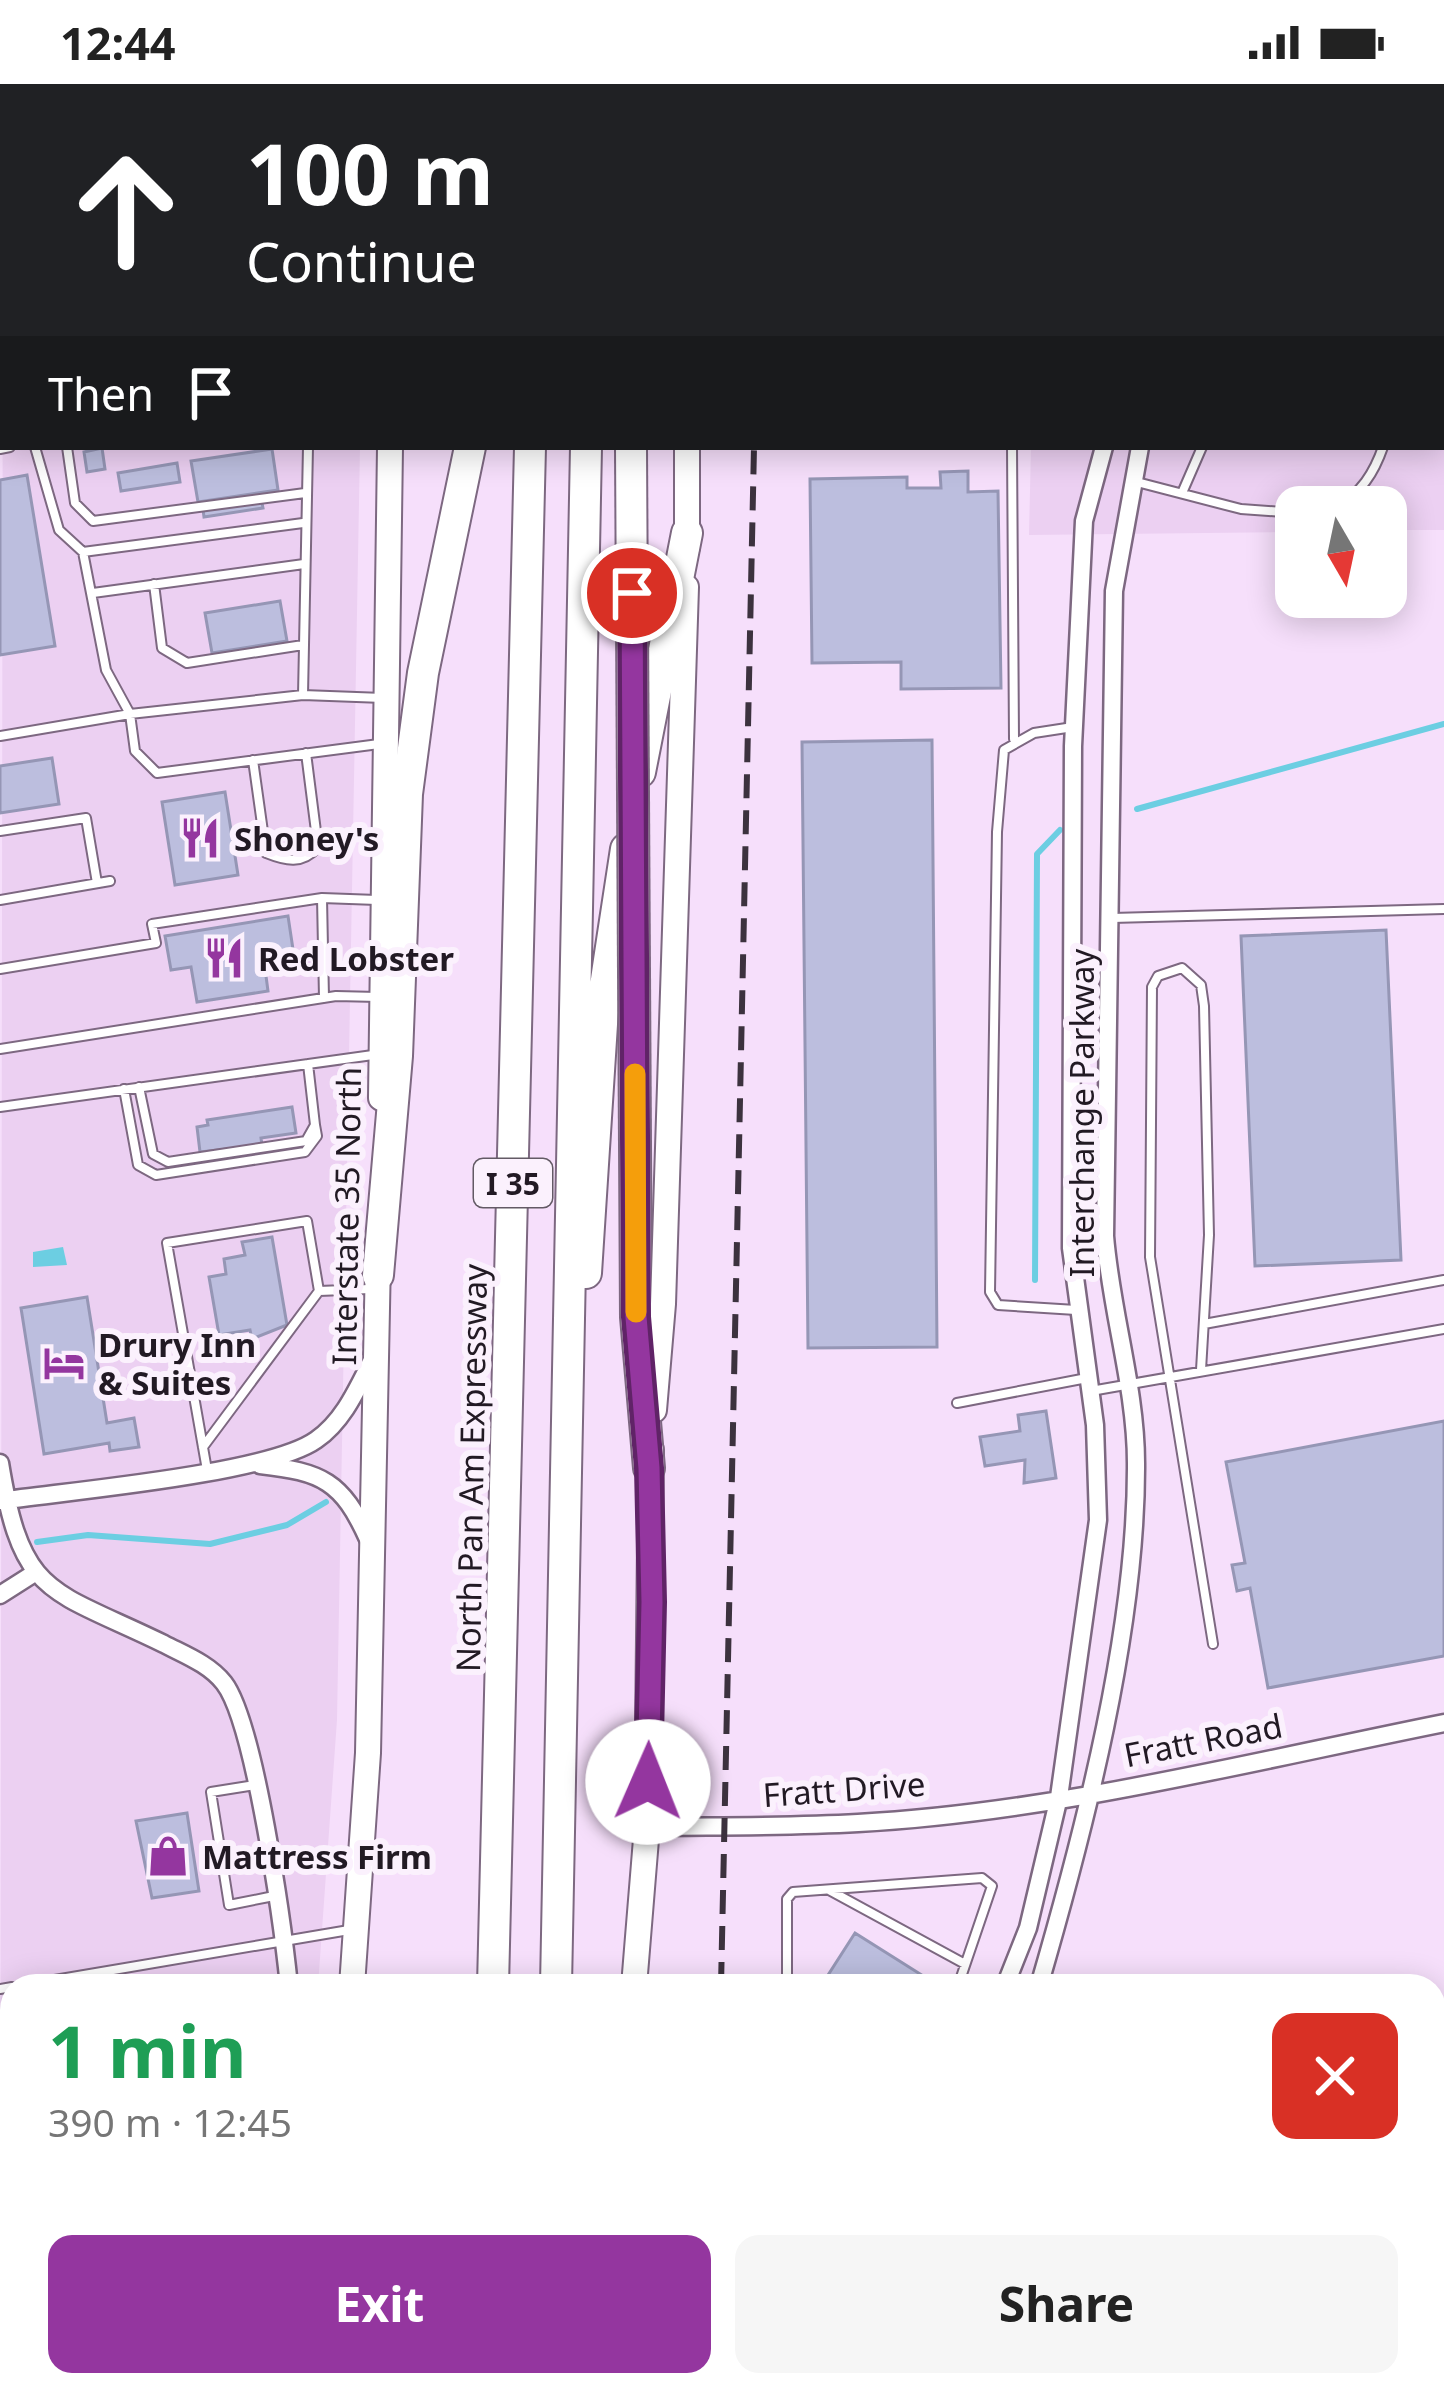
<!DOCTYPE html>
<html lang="en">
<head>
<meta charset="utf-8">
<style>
	body { margin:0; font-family:"Noto Sans",sans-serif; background:#f6f6f6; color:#222; height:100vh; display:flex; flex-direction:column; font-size:45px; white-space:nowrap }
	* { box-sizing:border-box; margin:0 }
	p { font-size:39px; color:#767676 }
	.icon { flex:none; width:66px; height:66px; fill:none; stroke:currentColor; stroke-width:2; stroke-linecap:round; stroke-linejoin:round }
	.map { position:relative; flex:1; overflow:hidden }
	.drawer { position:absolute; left:0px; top:1890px; width:1446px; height:423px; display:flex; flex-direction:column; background:#fff; border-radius:36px 36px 0 0; box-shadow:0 6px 30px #0003 }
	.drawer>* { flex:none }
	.hud { position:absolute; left:0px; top:0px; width:1446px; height:366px; box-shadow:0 6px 30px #0003; background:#202124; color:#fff; overflow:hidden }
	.needle { width:78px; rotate:171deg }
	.buttons { position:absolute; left:1275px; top:402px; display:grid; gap:24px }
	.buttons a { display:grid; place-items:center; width:132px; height:132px; border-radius:24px; background:#fff; box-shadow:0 6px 30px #0003; font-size:60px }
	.pin { position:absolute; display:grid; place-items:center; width:102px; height:102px; color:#fff; margin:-51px; border:6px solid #fff; border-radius:50%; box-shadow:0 3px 12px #0007 }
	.me { position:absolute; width:132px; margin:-66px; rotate:1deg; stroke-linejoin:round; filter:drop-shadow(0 0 9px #0008) }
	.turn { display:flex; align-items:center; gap:42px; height:252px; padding:0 48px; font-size:54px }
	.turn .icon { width:156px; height:156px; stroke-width:2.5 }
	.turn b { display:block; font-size:84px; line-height:102px }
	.then { display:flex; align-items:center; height:114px; padding:0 48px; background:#0003; gap:24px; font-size:45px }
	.round { display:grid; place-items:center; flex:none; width:126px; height:126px; border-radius:24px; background:#f6f6f6 }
	.headline { display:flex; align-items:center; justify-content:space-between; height:204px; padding:0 48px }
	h1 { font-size:72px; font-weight:700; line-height:90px; color:#1e9e55 }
	.action { display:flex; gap:24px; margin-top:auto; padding:24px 48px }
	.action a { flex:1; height:138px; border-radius:24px; background:#94369f; color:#fff; font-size:48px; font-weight:700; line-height:138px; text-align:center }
	.action a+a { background:#f6f6f6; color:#222 }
	.status { display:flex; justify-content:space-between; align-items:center; height:84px; padding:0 60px; background:#fff; direction:ltr }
	.status svg { height:33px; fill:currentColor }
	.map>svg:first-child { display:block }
	.built { fill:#ecd0f2 }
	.water { fill:#6ccee2 }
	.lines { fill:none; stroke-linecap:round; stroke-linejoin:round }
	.stream { stroke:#6ccee2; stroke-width:6 }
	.building { fill:#bcbede; stroke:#9596b5; stroke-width:3 }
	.lane-casing { stroke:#7d6881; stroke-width:12 }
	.street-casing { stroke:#7d6881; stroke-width:21 }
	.secondary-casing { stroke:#7d6881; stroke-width:28 }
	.highway-casing { stroke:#7d6881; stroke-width:34 }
	.lane { stroke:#fff; stroke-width:8 }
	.street { stroke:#fff; stroke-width:16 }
	.secondary { stroke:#fff; stroke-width:24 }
	.highway { stroke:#fff; stroke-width:30 }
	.rail { stroke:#3c323e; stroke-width:6; stroke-dasharray:24 12; stroke-linecap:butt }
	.highway-bridge-casing { stroke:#7d6881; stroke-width:34; stroke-linecap:butt }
	.highway-bridge { stroke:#fff; stroke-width:30 }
	.route-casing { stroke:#602367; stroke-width:30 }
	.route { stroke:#94369f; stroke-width:21 }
	.slow { stroke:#f59e0b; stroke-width:21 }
	.labels { text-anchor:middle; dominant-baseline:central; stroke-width:12; stroke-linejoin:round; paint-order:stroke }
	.shield { fill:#fbf1fd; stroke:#635a65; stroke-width:3 }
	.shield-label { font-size:30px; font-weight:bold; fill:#221a24 }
	.poi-label { font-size:33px; font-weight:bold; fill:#221a24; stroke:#fbf1fd; text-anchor:start }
	.street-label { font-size:33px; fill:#221a24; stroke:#fbf1fd }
</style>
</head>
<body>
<div class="status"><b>12:44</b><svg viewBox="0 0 49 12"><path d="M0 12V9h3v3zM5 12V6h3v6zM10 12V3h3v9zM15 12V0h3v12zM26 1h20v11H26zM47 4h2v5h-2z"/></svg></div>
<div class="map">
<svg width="1444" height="2311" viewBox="0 0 1444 2311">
	<rect width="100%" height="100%" fill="#f6dffb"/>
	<path class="built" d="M864 0H1444V446H1386V423H1296V448L1029 451 1031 363H1443V3Z
		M3 94V363H360L337 1636 318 1902H12V2301H263L261 2311H0Z"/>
	<path class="water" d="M63 1163 67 1181 33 1183V1168Z"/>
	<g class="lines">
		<path class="stream" d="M1137 725 1444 640
			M1035 1196 1037 770 1060 746
			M37 1458 88 1451 210 1460 287 1441 326 1418"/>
	</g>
	<path class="building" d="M1072 0H1246V3H1073Z
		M102 364 105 385 87 388 84 368Z
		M272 365 278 406 198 418 191 377Z
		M177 379 180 398 121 407 118 389Z
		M968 387V408L998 407 1001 604 901 605V578L812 579 810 395 907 393V404H941L940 388Z
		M27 391 55 562 0 571V396Z
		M260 409 263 424 204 433 202 418Z
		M280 517 287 557 212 569 205 529Z
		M932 656 937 1263 808 1264 802 658Z
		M52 674 59 720 0 729V682Z
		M225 708 238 791 175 801 162 718Z
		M288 832 294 872 264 877 268 907 197 918 191 883 171 886 165 852Z
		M1386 846 1401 1176 1255 1182 1241 852Z
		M292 1023 296 1049 261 1054 262 1061 200 1068 197 1043 208 1041 207 1036Z
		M272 1153 287 1241 252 1255 250 1246 219 1251 209 1193 226 1190 224 1175 245 1171 242 1158Z
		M87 1213 107 1339 134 1334 139 1363 110 1367 109 1359 44 1370 21 1224Z
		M1046 1327 1056 1394 1024 1399 1025 1376 985 1382 980 1353 1020 1347 1018 1331Z
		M1444 1337V1572L1268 1604 1250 1504 1237 1507 1232 1481 1245 1479 1226 1378Z
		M187 1729 199 1807 152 1814 136 1737Z
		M855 1849 936 1900 935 1902H821Z
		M0 2178 12 2256V2301H19L20 2311H0Z
		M1003 2301H1205L1207 2303 1200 2311H995Z"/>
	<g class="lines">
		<g class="lane-casing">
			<path id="lane" d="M839 0V3
				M920 0 921 3
				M1061 0V3
				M1022 3V0
				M1424 3 1426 0
				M0 229H3
				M1443 269H1444
				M0 303 3 301
				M35 363 59 446 83 468 106 586 130 630 303 611
				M67 363 75 419 93 437 305 409
				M308 363 303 611 383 614
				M1012 363 1014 655
				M0 365 10 363
				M1133 397 1241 425 1296 429
				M1182 409 1202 363
				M1337 423C1361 409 1374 389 1383 363
				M83 468 303 439
				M154 500 162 564 187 579 303 561
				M93 509 304 480
				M1073 643 1034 649 1004 666 997 748 990 1208 998 1221 1076 1226
				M0 652 130 630 135 667 157 689 379 660
				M253 676 266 769C286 777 302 781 318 763L306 669
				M0 747 86 734 97 799
				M322 814 324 914
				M0 816 110 797
				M1112 834 1444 825
				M0 885 156 859 152 840 322 814 377 816
				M0 965 336 912 378 913
				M139 1003 153 1070 168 1078 306 1057 315 1041 308 980
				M124 1005 138 1081 156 1091 305 1068 317 1052 315 1041
				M0 1023 380 970
				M1204 1240 1444 1196
				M1201 1286 1209 1151 1204 922 1201 901 1182 884 1158 892 1152 903 1150 1173 1213 1560
				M1091 1307 1444 1245
				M957 1319 1087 1294
				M203 1363 319 1207
				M207 1386 167 1159 307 1137 319 1207 370 1205
				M255 1701 211 1708 229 1821 274 1812
				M829 1806 965 1880
				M19 1902 349 1846
				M787 1902V1815L793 1808 982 1794 992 1802 958 1902
				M0 1905 12 1903
				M0 1932 12 2003
				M1434 2117 1444 2118
				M1434 2172 1444 2180
				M61 2301 63 2311
				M1246 2301 1256 2309 1264 2301
				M901 2311 902 2301"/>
		</g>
		<g class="street-casing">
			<path id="street" d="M1317 3 1318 0
				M1356 3V0
				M1443 313H1444
				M0 1379C22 1514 49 1504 164 1560 185 1571 209 1580 224 1599 255 1639 283 1843 289 1902
				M260 1381C322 1388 342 1397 368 1455
				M0 1417C68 1407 268 1390 316 1356 344 1337 358 1303 373 1274
				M0 1511 33 1490
				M647 1743C717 1742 788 1743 858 1739 1050 1729 1254 1677 1444 1639
				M1005 1902 1028 1844 1059 1713 1098 1436 1095 1341 1071 1164 1073 662 1084 437 1104 363
				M1039 1902C1085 1744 1137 1544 1136 1379 1136 1304 1111 1228 1105 1152L1114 507 1140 363
				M228 2311 232 2301
				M798 2311 800 2301
				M837 2311 839 2301"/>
		</g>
		<g class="secondary-casing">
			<path id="secondary" d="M405 0V3
				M180 3 199 0
				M469 3 487 0
				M687 3V0
				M718 3 721 0
				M0 30H3
				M0 71H3
				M687 463V363
				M381 1014 390 363
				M654 1326 663 1220 686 503
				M352 1902 368 1669 378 1175
				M634 1902 647 1743 651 1366"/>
		</g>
		<g class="highway-casing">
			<path id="highway" d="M628 0V3
				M512 3V0
				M540 3 541 0
				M593 3V0
				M640 688 687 449
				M635 1061 636 1233 649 1384
				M586 1189 604 909 626 765
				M378 1191 397 972 407 710 423 589 470 363
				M493 1902 530 363
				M556 1902 586 363
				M298 2311V2306
				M446 2311 447 2301
				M508 2311 510 2301
				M582 2311 583 2301"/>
		</g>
		<use href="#lane" class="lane"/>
		<use href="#street" class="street"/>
		<use href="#secondary" class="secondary"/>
		<use href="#highway" class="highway"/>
		<path class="rail" d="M762 3V0
			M721 1902 754 363
			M713 2311 714 2301"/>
		<g class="highway-bridge-casing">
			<path id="highway-bridge" d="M631 363 635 1061"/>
		</g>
		<use href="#highway-bridge" class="highway-bridge"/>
	</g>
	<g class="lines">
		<g class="route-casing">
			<path id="route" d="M632 509 636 1233 649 1384 652 1518 648 1698"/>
		</g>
		<use href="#route" class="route"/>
		<path class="slow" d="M635 990 636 1228"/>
	</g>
	<defs>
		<g id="restaurant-bare" transform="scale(3.24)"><path d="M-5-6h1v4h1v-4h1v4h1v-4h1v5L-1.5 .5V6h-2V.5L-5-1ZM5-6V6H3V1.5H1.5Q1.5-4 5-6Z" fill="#94369f" stroke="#fbf1fd" stroke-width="2.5" paint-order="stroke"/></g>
		<g id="hotel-bare" transform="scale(3.24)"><path d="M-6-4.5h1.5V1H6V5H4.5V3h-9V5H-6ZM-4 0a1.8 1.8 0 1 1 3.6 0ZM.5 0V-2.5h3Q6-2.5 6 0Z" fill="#94369f" stroke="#fbf1fd" stroke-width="2.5" paint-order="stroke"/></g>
		<g id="shop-bare" transform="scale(3.24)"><path d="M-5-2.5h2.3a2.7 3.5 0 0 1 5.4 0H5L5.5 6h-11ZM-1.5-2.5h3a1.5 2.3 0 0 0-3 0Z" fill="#94369f" stroke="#fbf1fd" stroke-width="2.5" paint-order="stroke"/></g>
	</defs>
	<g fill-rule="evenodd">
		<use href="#restaurant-bare" x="200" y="754"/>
		<use href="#restaurant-bare" x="224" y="874"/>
		<use href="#hotel-bare" x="64" y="1279"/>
		<use href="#shop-bare" x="168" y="1772"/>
	</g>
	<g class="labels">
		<rect class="shield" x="474" y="1075" width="78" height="48" rx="9"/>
		<g class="shield-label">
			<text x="513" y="1099">I 35</text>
		</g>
		<g class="poi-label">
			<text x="234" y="754">Shoney's</text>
			<text x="258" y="874">Red Lobster</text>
			<text x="98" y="1260">Drury Inn<tspan x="98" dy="38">&amp; Suites</tspan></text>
			<text x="202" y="1772">Mattress Firm</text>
		</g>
		<g class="street-label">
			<text transform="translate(1081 1029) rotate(-90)">Interchange Parkway</text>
			<text transform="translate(346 1132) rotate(-89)">Interstate 35 North</text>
			<text transform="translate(471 1384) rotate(-89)">North Pan Am Expressway</text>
			<text transform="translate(1203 1656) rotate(-11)">Fratt Road</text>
			<text transform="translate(844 1705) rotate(-4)">Fratt Drive</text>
		</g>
	</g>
</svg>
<div class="buttons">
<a><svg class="needle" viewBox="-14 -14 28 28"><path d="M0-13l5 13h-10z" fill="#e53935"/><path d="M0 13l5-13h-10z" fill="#767676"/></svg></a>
</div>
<div class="pin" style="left:632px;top:509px;background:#d93025"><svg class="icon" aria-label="arrive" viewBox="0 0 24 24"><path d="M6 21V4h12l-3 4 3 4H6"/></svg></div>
<svg class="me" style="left:648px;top:1698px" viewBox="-20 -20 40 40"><circle r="19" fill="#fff"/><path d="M0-13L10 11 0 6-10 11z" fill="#94369f"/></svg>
<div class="hud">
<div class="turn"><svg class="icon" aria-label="ahead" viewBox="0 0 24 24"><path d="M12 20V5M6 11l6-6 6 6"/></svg><div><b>100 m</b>Continue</div></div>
<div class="then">Then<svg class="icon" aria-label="arrive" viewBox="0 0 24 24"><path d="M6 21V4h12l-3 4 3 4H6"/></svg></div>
</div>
<section class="drawer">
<div class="headline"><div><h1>1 min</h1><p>390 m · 12:45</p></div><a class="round" style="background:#d93025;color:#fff"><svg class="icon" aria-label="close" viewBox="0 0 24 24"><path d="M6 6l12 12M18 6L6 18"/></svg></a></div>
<div class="action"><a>Exit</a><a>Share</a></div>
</section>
</div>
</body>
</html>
